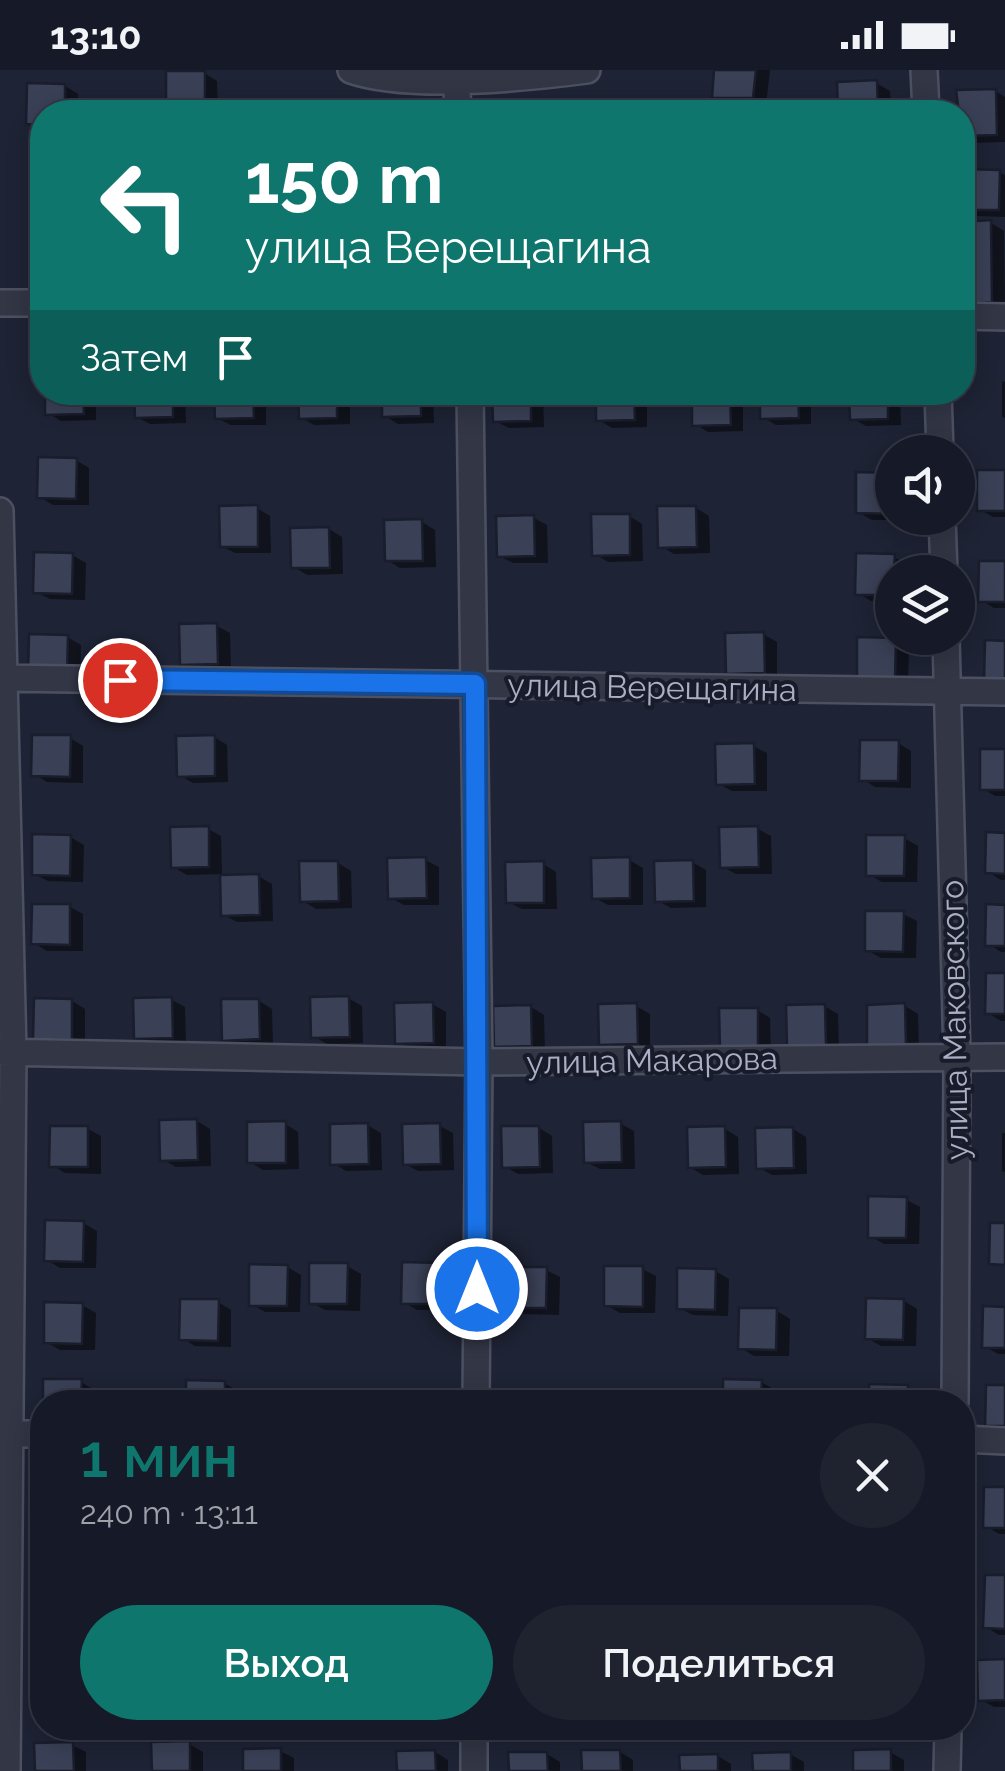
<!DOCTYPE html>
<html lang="ru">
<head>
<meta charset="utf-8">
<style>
	body { margin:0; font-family:Raleway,sans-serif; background:#1f2330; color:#f1f3f6; height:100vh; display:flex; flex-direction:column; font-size:38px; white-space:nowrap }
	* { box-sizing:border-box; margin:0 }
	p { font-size:32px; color:#9ea1a8 }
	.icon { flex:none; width:55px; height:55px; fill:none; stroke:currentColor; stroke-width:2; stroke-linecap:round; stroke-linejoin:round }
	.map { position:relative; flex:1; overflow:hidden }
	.details { position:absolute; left:30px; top:1320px; width:945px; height:350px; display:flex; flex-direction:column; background:#161a28; border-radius:40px; box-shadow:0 5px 25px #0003,0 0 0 2px #353845 }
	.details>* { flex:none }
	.guide { position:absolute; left:30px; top:30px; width:945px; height:305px; border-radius:40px; box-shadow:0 5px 25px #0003,0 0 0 2px #353845; background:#0f766e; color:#fff; overflow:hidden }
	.buttons { position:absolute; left:875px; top:365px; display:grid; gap:20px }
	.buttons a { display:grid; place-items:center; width:100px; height:100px; border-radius:50%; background:#161a28; box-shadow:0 5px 25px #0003,0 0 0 2px #353845; font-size:50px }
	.pin { position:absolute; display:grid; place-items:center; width:85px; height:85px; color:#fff; margin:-42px; border:5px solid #fff; border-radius:50%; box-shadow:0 2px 10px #0007 }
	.me { position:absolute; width:110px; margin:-55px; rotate:0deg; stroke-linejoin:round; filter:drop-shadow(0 0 8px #0008) }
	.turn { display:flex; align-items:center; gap:35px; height:210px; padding:0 50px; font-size:45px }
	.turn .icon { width:130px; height:130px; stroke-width:2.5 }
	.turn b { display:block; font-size:70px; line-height:85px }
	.then { display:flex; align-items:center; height:95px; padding:0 50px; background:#0003; gap:20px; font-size:38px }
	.round { display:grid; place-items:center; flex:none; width:105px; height:105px; border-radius:52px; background:#1f2330 }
	.summary { display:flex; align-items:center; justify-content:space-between; height:170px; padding:0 50px }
	h1 { font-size:60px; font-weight:600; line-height:75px; color:#0f766e }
	.action { display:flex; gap:20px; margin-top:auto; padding:20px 50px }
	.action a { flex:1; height:115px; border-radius:60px; background:#0f766e; color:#fff; font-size:40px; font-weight:600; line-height:115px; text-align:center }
	.action a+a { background:#1f2330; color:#f1f3f6 }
	.status { display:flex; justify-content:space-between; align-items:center; height:70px; padding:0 50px; background:#161a28; direction:ltr }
	.status svg { height:28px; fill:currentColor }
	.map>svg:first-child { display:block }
	.shadow { fill:#0007 }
	.building { fill:#3a4056; stroke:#191d2c; stroke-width:2.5 }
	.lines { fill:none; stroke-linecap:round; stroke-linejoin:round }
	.minor-casing { stroke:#4c5061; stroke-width:30 }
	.minor { stroke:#323645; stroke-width:25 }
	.route-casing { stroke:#114b97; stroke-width:25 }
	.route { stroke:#1a73e8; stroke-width:18 }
	.labels { text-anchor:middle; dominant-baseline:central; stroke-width:8; stroke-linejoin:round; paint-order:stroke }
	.street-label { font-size:32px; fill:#abafc3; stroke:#181b2a }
</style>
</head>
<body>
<div class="status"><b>13:10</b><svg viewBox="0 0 49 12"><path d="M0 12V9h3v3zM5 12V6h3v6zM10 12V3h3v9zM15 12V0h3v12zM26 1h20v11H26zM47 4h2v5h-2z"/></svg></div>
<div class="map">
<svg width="1005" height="1701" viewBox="0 0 1005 1701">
	<rect width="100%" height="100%" fill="#1e2335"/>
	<path class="shadow" d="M717 0H770L766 35 728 34 715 26Z
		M204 3 217 11 218 42 169 41Z
		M876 13 890 21 891 42H840L839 14Z
		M65 16 78 24V42H42V61L29 53Z
		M995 21 1005 27V72L973 73 962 67V42Z
		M303 33H338L351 42H303Z
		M422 40 425 42H386V41Z
		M999 102 1005 105V147L977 146 963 139Z
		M991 153 1004 161 1005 238 977 240 963 232Z
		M1002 311 1005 312V348L1002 347Z
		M47 322H96V350L61 351 48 343Z
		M137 322H185L186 353 150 354 137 347Z
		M217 322H266V355H231L217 348Z
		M301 322H350V354L314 355 301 347Z
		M384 322H433L434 353 398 354 385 346Z
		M495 322H543L544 357 509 358 495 351Z
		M598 322H647V357L612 358 599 350Z
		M694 322 743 324V361L708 362 695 354Z
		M762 322H811V354L776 355 763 347Z
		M852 322H900L901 355 866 356 852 348Z
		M76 390 89 398V435H53L40 427Z
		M1005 402V447H993L979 439Z
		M859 405H892V448L907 450H872L858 442Z
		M257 438 270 446 271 483H235L222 476Z
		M696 438 709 446 710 483 674 484 661 476Z
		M629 446 642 454 643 491 608 492 595 484Z
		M534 448 547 455 548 493H513L499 486Z
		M422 452 435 460 436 497 400 498 387 490Z
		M329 459 342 467 343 504 307 505 294 497Z
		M72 485 86 493 85 530 50 529 36 522Z
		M894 487 907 494V502H892V531H871L858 523Z
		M1005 494V538H994L981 530Z
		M217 556 230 563 231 601H196L182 594Z
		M763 564 777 572V609L742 610 728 602Z
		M67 567 81 575 80 612H44Z
		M895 570 909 578 908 615H873Z
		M214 667 227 675 228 712 193 713 179 705Z
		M70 668 83 676V713L47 712 34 704Z
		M898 673 911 681V718L875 717 862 709Z
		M753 676 767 683V721H732L719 714Z
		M1005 682V726H995L982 718Z
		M208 759 221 766 222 804 187 805 173 797Z
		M758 759 771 766 772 804H736L723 797Z
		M1005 765V810H1001L988 802Z
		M70 767 84 775 83 812 48 811 34 804Z
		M904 768 918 776 917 812H882L868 804Z
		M425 790 439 797V835H404L391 828Z
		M629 790 643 798V835H608L595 828Z
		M692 792 706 800V837L671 838 658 831Z
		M338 793 351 801 352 838 316 839 303 831Z
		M543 794 556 802 557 839H522L508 832Z
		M258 806 272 814 273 851 237 852 224 845Z
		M70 837 83 844V881H47L34 873Z
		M1005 837V882H1001L988 874Z
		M903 844 917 851 916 888H881L867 880Z
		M1005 906V951H1001L988 943Z
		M348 928 362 936 363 973 327 974 313 966Z
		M172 930 185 937 186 975H150L137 968Z
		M72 931 85 939V976H49L36 968Z
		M259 931 272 939 273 976 238 977 224 969Z
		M432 934 446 942V979L411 980 397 972Z
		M636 936 650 944V981L615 982 601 974Z
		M824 936 838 944 839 981 803 982 790 974Z
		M905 936 918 944 919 981 883 982 870 974Z
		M531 937 544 945 545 982 510 983 496 975Z
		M757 940 770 948 771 985 735 986Z
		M197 1051 210 1059 211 1096 176 1097 162 1089Z
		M285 1054 298 1062 299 1099 263 1100 250 1092Z
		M621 1054 634 1061 635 1099H600L586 1092Z
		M367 1055 381 1063 382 1100 346 1101 333 1093Z
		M440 1056 453 1063 454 1100 418 1101 405 1094Z
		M539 1058 552 1066 553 1103 518 1104 504 1096Z
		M88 1059 101 1066V1104L65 1103 52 1095Z
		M725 1059 738 1067 739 1104 703 1105 690 1097Z
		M793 1059 806 1067 807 1104 772 1105 758 1097Z
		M1002 1063H1005V1102L1002 1101Z
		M907 1130 920 1137 919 1174H884L870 1166Z
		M83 1153 97 1161 96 1198H60L47 1190Z
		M347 1196 361 1204 360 1241 325 1240 311 1232Z
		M440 1196 453 1203V1240H417L404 1232Z
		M287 1197 301 1205 300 1242H265L251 1234Z
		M642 1199 656 1206 655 1243H620L606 1235Z
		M546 1200 560 1207 559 1245 524 1244 510 1236Z
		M715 1201 729 1209 728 1246 693 1245 679 1238Z
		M904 1231 917 1239 916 1276H881L867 1268Z
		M218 1232 231 1240V1277L195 1276 182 1268Z
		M82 1235 96 1243 95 1280H60L46 1272Z
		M1005 1239V1284H998L984 1276Z
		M777 1241 790 1249 789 1286H754L741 1278Z
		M46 1312H81L94 1320V1332H45Z
		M726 1312H761L775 1320 774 1332H725Z
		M189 1313H224L238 1321V1332H189Z
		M872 1317H907L921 1325 920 1332H871Z
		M1005 1419V1464H999L986 1456Z
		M1005 1508V1565H999L986 1557Z
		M1005 1592V1637H994L980 1629Z
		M189 1674 203 1682V1701H154Z
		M72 1675 86 1682V1701H37Z
		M280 1681 294 1688V1701H245Z
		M435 1682 448 1690V1701H399Z
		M620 1682 633 1690V1701H584Z
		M890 1682 904 1690V1701H855Z
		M547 1684 560 1692V1701H511Z
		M790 1684 804 1692V1701H755Z
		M718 1686 731 1694V1701H682Z"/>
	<path class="building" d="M714 0H756L753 28H712Z
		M166 1H205V42H166Z
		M877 10 878 42H838L837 12Z
		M27 13 65 14V42H42V55L26 54Z
		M996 19 997 65 962 66 956 20Z
		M339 30V42H300V31Z
		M621 35V42H583V36Z
		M33 97H42V138H32Z
		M962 99 1000 100 999 140H962Z
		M991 150 992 232 962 234V152Z
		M42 178V219L33 220 32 179Z
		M45 322H83L84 344 45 345Z
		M134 322H173V347L135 348Z
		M214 322H253L254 348 215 349Z
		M298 322H337V348L299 349Z
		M382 322H421V346L382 347Z
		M492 322H531V351L493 352Z
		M596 322H634L635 350 596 351Z
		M692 322H730L731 355 692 356Z
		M760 322H798L799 348 760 349Z
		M849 322H888V349L850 350Z
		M38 387 77 388 76 429 37 428Z
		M977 400H1005V441H977Z
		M856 402 892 403V444L856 443Z
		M258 435V477H220L219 436Z
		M657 436H696L697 477 658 478Z
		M591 444H630V485L592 486Z
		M534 445 535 486 497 487 496 446Z
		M422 449 423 491H385L384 450Z
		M329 457 330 498H291L290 458Z
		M34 482 73 483 72 524 33 523Z
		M856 483 895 484 892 525H855Z
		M979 491H1005V532H978Z
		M217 553 218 594 180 595 179 554Z
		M764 562 765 603 726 604 725 563Z
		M29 564 68 565 67 606 28 605Z
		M857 567 896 568 895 609 857 608Z
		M985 570 1005 571V612L984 611Z
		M32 665H71L70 707 31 706Z
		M215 665V706L177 707 176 666Z
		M860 670H899L898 711H859Z
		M754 673 755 714 716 715 715 674Z
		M980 679H1005V720H980Z
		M209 756V797L171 798 170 757Z
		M758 756 759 797 720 798 719 757Z
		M986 762 1005 763V804L985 803Z
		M32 764 71 765 70 806 32 805Z
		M866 765H905L904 806H866Z
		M426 787 427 828 388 829 387 788Z
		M630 787V828L592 829 591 788Z
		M693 790 694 831 655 832 654 791Z
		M299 791H338L339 831 300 832Z
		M544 791V833H506L505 792Z
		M259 804 260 845 221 846 220 805Z
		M32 834H70V875L31 874Z
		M986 834 1005 835V876H985Z
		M865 841H904L903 882 865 881Z
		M986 903H1005V944H985Z
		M349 926 350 967 311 968 310 927Z
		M172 927 173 968 134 969 133 928Z
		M34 928 72 929V970L33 969Z
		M221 929H259L260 969 222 971Z
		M433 932 434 973 395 974 394 933Z
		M637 933 638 974 599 975 598 934Z
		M905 933 906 975 867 976V935Z
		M825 934 826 975 787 976 786 935Z
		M531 935 532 976 494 977 493 936Z
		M719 938H758V979L720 980Z
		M197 1049 198 1090 160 1091 159 1050Z
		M286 1051V1093H247V1052Z
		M621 1051 622 1092 584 1093 583 1052Z
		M368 1053 369 1094 330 1095V1054Z
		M440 1053 441 1094 403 1095 402 1054Z
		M50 1056H88V1097H49Z
		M501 1056H539L540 1097 502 1098Z
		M725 1056 726 1097 688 1098 687 1057Z
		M793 1057 794 1098 756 1099 755 1058Z
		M868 1126 907 1127 906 1168H868Z
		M45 1150 84 1151 83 1192 44 1191Z
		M990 1153H1005V1195L989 1194Z
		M402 1192 441 1193 440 1234H401Z
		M309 1193H348L347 1234H309Z
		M249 1194 288 1195 287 1236H249Z
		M604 1196H643V1237L604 1236Z
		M508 1197H547L546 1238H508Z
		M677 1198 716 1199 715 1240 677 1239Z
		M866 1228 904 1229 903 1270 865 1269Z
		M180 1229H219L218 1271 179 1270Z
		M44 1232 83 1233 82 1274 44 1273Z
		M983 1236 1005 1237V1278H982Z
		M739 1238H777L776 1280 738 1279Z
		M43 1309H82L81 1332H43Z
		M723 1309 762 1310 761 1332H723Z
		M186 1310 225 1311V1332H186Z
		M869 1314 908 1315V1332H869Z
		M986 1315H1005V1356H985Z
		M984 1417H1005V1458H983Z
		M31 1505H42V1546H30Z
		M985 1505H1005V1559L983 1558Z
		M30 1580 42 1581V1622H30Z
		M1005 1589V1630L978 1631 977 1590Z
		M190 1671V1701H152L151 1672Z
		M73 1672 74 1701H35L34 1673Z
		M281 1678V1701H243V1679Z
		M891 1679V1701H853V1680Z
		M435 1680 436 1701H397L396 1681Z
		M581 1680H620L621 1701H582Z
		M508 1682H547L548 1701H509Z
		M791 1682V1701H753L752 1683Z
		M718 1684V1701H680L679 1685Z"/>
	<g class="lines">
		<g class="minor-casing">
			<path id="minor" d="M351 0C407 20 526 8 587 0
				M456 0 458 42
				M924 0 926 42
				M0 233H42
				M962 246 1005 247
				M470 322 479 992 476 1332
				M938 322 940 382
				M0 441 13 982 7 1701
				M942 448 944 502
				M946 568 957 987 955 1332
				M0 608 1005 622
				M0 982 479 992 1005 987
				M0 1364H42
				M962 1369 1005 1371
				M474 1701V1658
				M947 1701 948 1658"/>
		</g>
		<use href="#minor" class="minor"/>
	</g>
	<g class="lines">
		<g class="route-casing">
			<path id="route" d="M120 610 475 614 477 1219"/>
		</g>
		<use href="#route" class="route"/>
	</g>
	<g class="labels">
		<g class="street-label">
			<text transform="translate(652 617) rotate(1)">улица Верещагина</text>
			<text transform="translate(954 950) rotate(-91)">улица Маковского</text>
			<text transform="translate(652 990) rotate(-1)">улица Макарова</text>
		</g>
	</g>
</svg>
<div class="buttons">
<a><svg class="icon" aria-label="sound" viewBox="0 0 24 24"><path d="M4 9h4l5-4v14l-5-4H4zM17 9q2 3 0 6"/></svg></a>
<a><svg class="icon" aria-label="layers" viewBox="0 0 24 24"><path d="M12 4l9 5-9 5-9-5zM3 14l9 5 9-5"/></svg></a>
</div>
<div class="pin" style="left:120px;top:610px;background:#d93025"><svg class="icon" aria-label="arrive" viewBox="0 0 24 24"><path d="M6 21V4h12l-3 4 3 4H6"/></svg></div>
<svg class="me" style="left:477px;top:1219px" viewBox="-20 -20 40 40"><circle r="17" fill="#1a73e8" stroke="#fff" stroke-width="3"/><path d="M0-11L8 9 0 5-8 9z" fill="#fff"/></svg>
<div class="guide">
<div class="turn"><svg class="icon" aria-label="left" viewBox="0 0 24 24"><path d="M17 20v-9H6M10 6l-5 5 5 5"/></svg><div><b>150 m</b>улица Верещагина</div></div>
<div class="then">Затем<svg class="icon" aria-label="arrive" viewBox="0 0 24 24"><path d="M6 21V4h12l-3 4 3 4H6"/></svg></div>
</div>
<section class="details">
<div class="summary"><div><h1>1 мин</h1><p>240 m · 13:11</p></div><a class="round"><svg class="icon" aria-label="close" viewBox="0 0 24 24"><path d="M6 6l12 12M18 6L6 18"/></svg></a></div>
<div class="action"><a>Выход</a><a>Поделиться</a></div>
</section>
</div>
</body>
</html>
